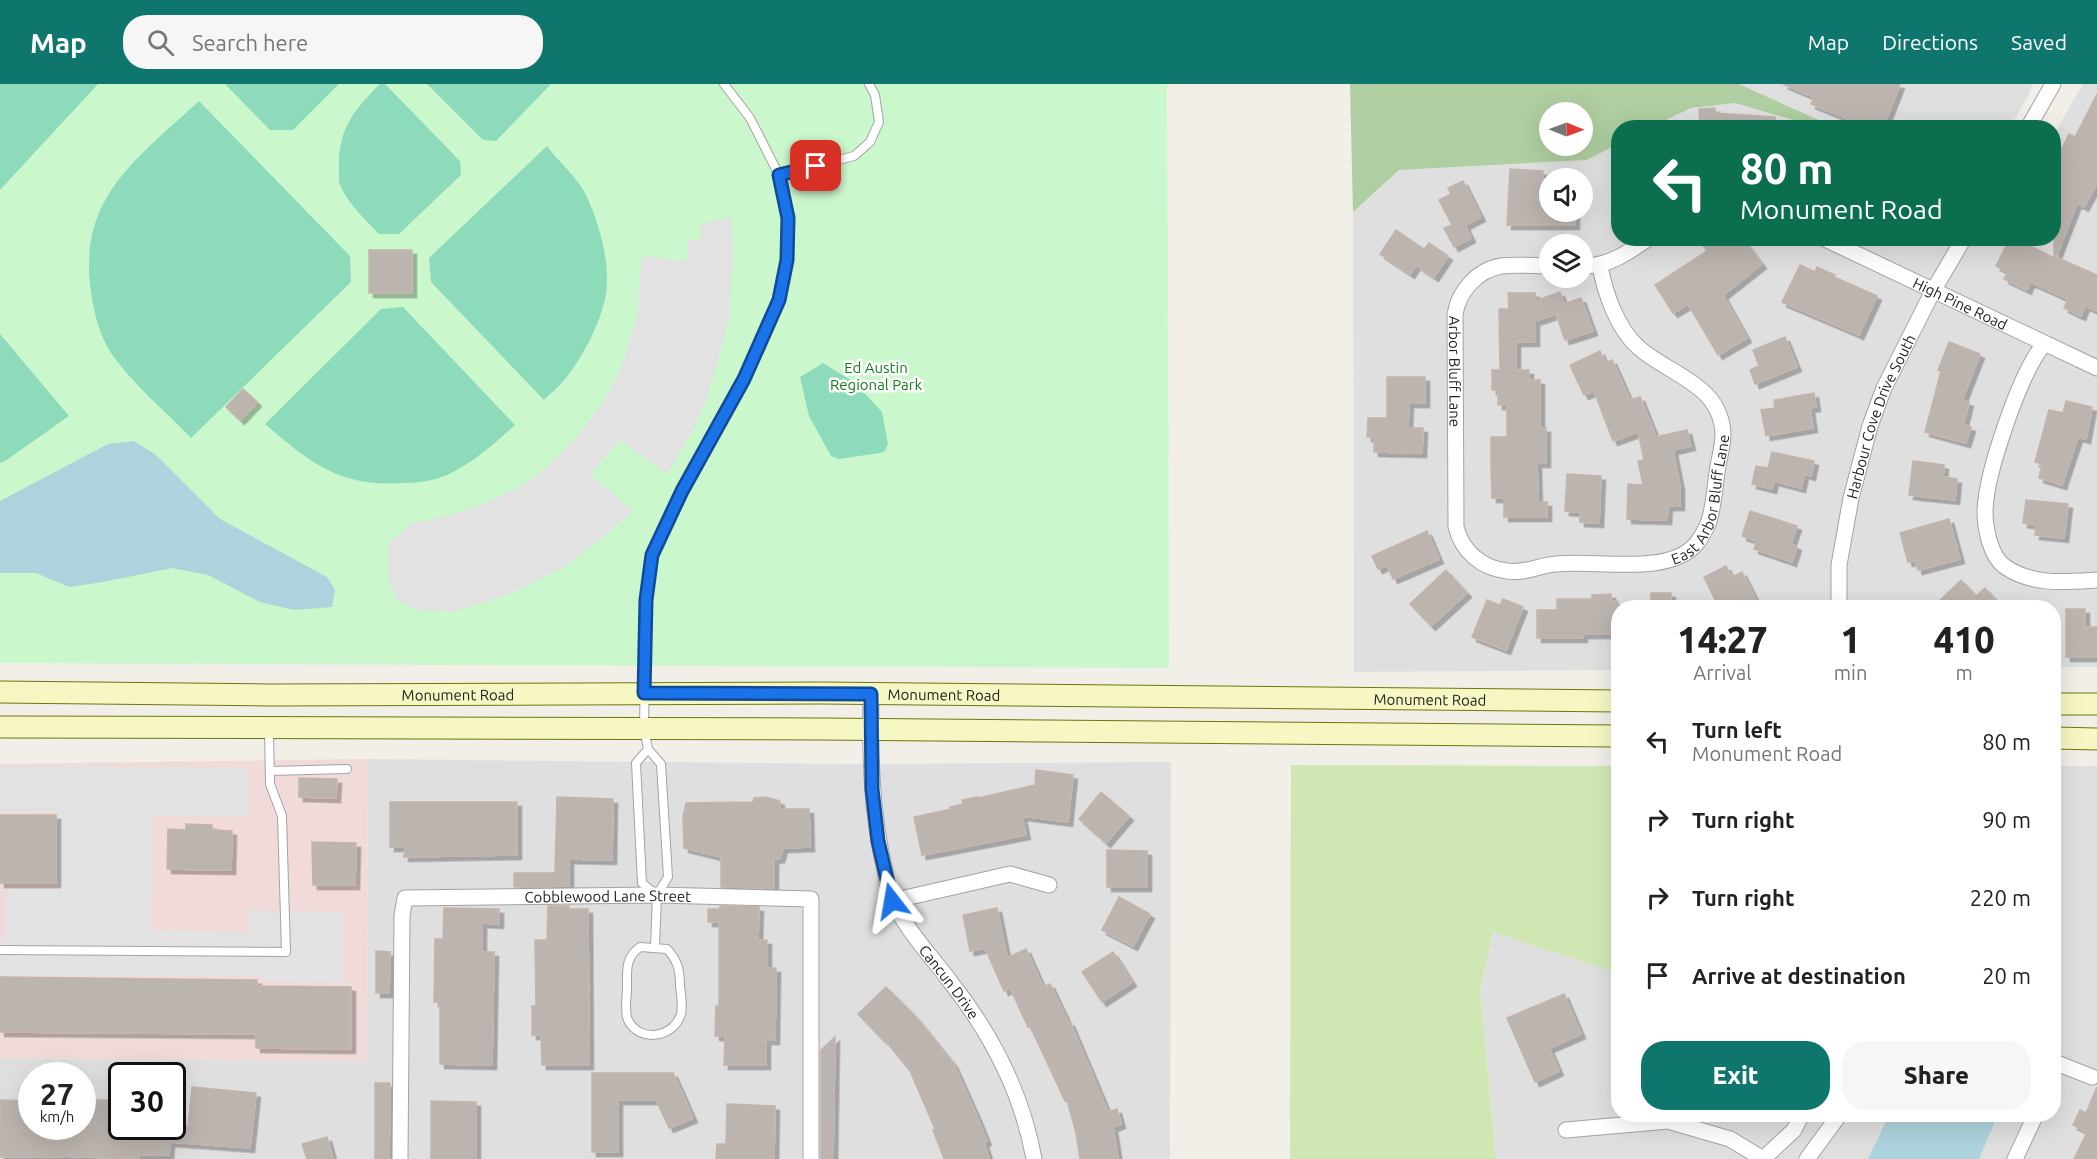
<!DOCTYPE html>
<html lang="en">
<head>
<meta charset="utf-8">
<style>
	body { margin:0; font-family:Ubuntu,sans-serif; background:#f6f6f6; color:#222; height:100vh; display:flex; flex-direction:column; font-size:22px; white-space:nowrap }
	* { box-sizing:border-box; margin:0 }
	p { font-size:20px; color:#767676 }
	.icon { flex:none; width:33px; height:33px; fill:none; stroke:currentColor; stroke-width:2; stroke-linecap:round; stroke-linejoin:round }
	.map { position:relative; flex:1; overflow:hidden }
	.side { position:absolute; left:1611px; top:516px; width:450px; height:522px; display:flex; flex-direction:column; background:#fff; border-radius:24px; box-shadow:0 6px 24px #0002 }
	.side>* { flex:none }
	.banner { position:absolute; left:1611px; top:36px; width:450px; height:126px; border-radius:24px; box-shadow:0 6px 24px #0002; background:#0b6e4f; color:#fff; overflow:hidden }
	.needle { width:39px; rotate:91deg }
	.fabs { position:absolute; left:1539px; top:18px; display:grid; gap:12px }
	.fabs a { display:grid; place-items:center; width:54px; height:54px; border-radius:50%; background:#fff; box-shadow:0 6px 24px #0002; font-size:30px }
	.speed { position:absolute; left:18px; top:978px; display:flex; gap:12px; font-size:30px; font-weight:700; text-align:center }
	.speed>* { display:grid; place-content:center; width:78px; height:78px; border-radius:50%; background:#fff; box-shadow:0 6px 24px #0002; line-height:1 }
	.speed small { font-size:15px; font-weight:400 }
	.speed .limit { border:3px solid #111; border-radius:9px; background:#fff; color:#111 }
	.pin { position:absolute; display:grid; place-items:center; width:51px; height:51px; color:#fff; margin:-26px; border-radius:12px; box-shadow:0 3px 9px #0006 }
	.me { position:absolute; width:66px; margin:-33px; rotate:346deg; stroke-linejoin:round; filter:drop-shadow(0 0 4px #0008) }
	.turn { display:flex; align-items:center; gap:21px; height:126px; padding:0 30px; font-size:27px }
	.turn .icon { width:78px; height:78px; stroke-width:2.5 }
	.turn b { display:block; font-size:42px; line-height:51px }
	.eta { display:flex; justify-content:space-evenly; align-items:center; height:102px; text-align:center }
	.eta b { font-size:36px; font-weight:800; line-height:42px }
	.cta { display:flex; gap:12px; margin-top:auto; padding:12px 30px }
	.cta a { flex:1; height:69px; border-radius:24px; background:#0f766e; color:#fff; font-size:24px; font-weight:800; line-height:69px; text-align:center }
	.cta a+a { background:#f6f6f6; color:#222 }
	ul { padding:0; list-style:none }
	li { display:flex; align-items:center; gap:18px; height:78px; padding:0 30px }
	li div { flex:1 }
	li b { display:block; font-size:22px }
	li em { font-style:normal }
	header { display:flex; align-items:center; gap:36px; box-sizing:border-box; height:84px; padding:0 30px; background:#0f766e; color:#fff }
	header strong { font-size:28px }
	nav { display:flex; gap:33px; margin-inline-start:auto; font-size:21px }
	.search { width:420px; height:54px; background:#f6f6f6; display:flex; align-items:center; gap:15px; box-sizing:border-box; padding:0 21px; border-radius:24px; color:#767676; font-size:22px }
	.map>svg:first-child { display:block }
	.residential { fill:#e0dfdf; fill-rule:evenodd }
	.commercial { fill:#f1dada }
	.grass { fill:#cfe8b3 }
	.forest { fill:#afcea1; fill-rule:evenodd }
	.park { fill:#cbf7cd }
	.pitch { fill:#8ddbbb }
	.parking { fill:#e2e2e2 }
	.water { fill:#add3dc }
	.building { fill:#bbb4af; stroke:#c3b5ac; stroke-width:1.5; filter:url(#shadow) }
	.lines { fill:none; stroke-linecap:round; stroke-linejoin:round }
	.lane-casing { stroke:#a3a3a3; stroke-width:10 }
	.street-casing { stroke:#a3a3a3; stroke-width:17 }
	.secondary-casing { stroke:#6e770b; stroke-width:23 }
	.lane { stroke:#fff; stroke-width:8 }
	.street { stroke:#fff; stroke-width:15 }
	.secondary { stroke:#f6f7c2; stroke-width:21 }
	.route-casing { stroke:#114b97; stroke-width:15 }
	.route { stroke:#1a73e8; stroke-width:10 }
	.labels { text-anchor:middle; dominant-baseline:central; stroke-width:5; stroke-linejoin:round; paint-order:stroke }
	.street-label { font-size:15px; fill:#222; stroke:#fff }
	.park-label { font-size:15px; fill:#127e18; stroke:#fff }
</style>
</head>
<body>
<header>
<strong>Map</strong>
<div class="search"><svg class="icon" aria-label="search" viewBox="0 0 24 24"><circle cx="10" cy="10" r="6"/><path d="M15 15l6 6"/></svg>Search here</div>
<nav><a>Map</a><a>Directions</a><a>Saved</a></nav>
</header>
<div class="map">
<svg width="2097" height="1075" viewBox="0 0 2097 1075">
	<defs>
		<filter id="shadow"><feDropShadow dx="4.5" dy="4.5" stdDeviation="0" flood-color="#0004"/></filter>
	</defs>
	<rect width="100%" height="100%" fill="#f2efe9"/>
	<path class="residential" d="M1739 0H2032L2028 13 2009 44 1834 43Z
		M2083 0H2097V583H2054V524H1618V586L1354 588 1353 128 1399 86 1587 76 1618 60V154H2054V50ZM1550 94H1582V128H1550ZM1550 160H1582V194H1550Z
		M1735 19 1817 43 1652 44 1691 24Z
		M368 675 850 680 1171 678 1170 1075H0V974L367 977ZM32 992H82V1042H32ZM122 992H172V1042H122Z
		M2054 682H2097V1075H1496L1480 906 1493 847 1618 889V1030H2054Z"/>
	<path class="commercial" d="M368 675 367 977 0 974V680Z"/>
	<path class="grass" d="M1291 681 1618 682V889L1493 848 1480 906 1496 1075H1290Z"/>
	<path class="forest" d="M1350 0H1739L1834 43H1817L1735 19 1691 24 1652 43 1618 44V60L1587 76 1399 86 1353 128ZM1550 28H1582V62H1550Z"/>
	<path class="park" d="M0 0H1167L1169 584 0 579Z"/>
	<path class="pitch" d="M0 0H98L0 106Z
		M225 0H339L293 46H270Z
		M380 0H385L460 77 461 91 399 150H379C366 136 349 121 341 103 338 98 339 91 339 85 338 45 353 27 380 0Z
		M427 0H551L496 57 483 56Z
		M199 17 350 172 351 198 191 354C165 327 135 302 113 272 100 254 94 229 91 208 77 113 138 74 199 17Z
		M547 62C559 79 578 93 587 113 600 142 612 183 605 215 599 242 583 272 566 294 560 302 551 309 544 316L431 198 429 174Z
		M403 223 515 341C496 358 476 376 453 388 440 396 419 399 404 399 339 403 312 380 265 340L381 225Z
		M0 250 69 332 5 377 0 379Z
		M823 279 854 298 882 328 888 360 885 367 880 369 839 375 831 372 809 332 800 293Z"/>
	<path class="parking" d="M731 133 733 169 728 241 707 315 692 348 667 390 620 356 590 390 633 427 606 451 564 483 521 505 486 518 450 528 416 526 399 517 390 501 388 474 389 459 411 440 448 432 483 420 520 403 546 384 576 354 604 317 619 288 629 261 638 228 641 172 688 177 687 156 701 155 700 140Z
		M0 682 248 684V732H153L150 846 249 848V826L343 829V898L259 897V892H0V860L5 855 6 804 57 805V728L0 729Z"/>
	<path class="water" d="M134 357 156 371 220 435 327 493 335 506 332 523 294 526 260 518 208 491 172 484 103 498 69 503 36 489H0V417L108 360Z
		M1889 1031 1996 1030V1035L1979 1075H1868Z"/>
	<path class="building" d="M1783 0H1900L1883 44H1870L1811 20 1814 13Z
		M2097 10V99L2084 123 2077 119 2056 173 2097 191V227L2085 222 2081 232 2064 224 2068 215 2030 198 2027 206 2004 195 2008 188 1996 182 2010 154H2015L2054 174V80L2069 50 2075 53Z
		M1715 24V29L1775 33V44H1700L1699 25Z
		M1510 85 1543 87 1541 128H1575V141H1507Z
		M1463 97 1481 133 1465 141 1471 154 1454 163 1444 144 1452 141 1439 116 1451 110 1448 104Z
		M1396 146 1424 165 1429 159 1448 172 1434 193 1416 181 1410 190 1380 170Z
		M1698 154H1742L1762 180 1723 211 1747 254 1718 271 1688 220 1673 229 1655 201 1707 167Z
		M369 166H412V209H369Z
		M1800 181 1815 188 1817 183 1835 191 1834 193 1877 212 1859 251 1782 218Z
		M1560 208 1564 220 1581 214 1593 247 1565 256 1556 230 1535 237V258H1516V286H1529V296H1540V344H1546V379H1537L1538 418H1547V433H1504V414H1492L1491 380V353H1507V321H1498V306H1492V286H1500L1499 225H1509L1508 209H1535V217Z
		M1785 253 1797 283 1755 300 1750 286 1759 282 1753 266Z
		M1949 258 1980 270 1962 316 1969 318 1963 341 1971 343 1966 359 1925 348 1941 287 1938 286Z
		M1600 267 1605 279 1612 276 1630 316 1640 313 1656 353 1687 346 1691 362 1673 366 1680 402V422H1668L1667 436 1627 435 1628 400 1643 401 1638 377 1644 376 1638 348 1613 357 1594 307 1584 311 1570 281Z
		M1387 293H1425V319H1409L1408 344H1423L1422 369 1374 368V353H1367L1368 334H1387Z
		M243 305 257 318 240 336 226 323Z
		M1814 309 1816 323 1810 324 1813 344 1766 352 1761 326 1775 324 1774 316Z
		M2066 317 2092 323 2086 355 2078 353 2062 401 2039 394 2042 380 2035 378 2049 326 2063 329Z
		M1772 368 1814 377 1811 392 1804 390 1801 404 1774 397 1772 405 1752 400 1756 382 1768 384Z
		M1913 377 1944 381 1943 393 1957 395 1955 416 1909 411Z
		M1567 390 1601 392 1599 439 1580 438V428L1565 427Z
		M2026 416 2068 420 2064 454 2035 451 2036 441 2023 439Z
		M1750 427 1797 442 1791 460 1797 462 1792 478 1754 465 1757 457 1742 452Z
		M1949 435 1960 475 1918 486 1915 476 1908 478 1900 449Z
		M1427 447 1439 475 1393 495 1387 481 1378 485 1372 472Z
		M1726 482 1732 493 1742 488 1760 524H1719L1704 493Z
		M1446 486 1467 509 1431 542 1410 520Z
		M1961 496 1976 512 1985 504 1997 517 1990 524H1932Z
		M1651 509H1671L1670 524H1651Z
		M1611 510V517H1618V550H1583V554H1537V526H1557V515H1592V511Z
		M1503 515 1523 523 1506 566 1472 553 1487 516 1500 521Z
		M2066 525H2085V543H2097V573H2066Z
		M1036 686 1073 691 1068 738 1022 732 1026 751 922 771 914 733 951 725 950 723 963 720 962 716 978 713V714L1035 701Z
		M299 694 337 695 336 714 299 713Z
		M1101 708 1129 732 1106 759 1079 735Z
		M557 713 613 715 612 776 569 775V802L514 803V789H555Z
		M766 713 780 717V725H809L810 763 783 764 780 774 774 775V804L721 803V773L684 764 683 732 686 719 753 718 754 714Z
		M390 718H517V771L404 773 405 763H390Z
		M0 731H56V799H0Z
		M186 740 212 741V746L232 747 231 786 167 785 168 745 186 746Z
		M312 758 356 759 355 801H313Z
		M1107 766 1147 767V803H1107Z
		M1119 813 1150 830 1133 862 1102 846Z
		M548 822H569V825H588L589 981H542L541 951H532V922H536L535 856H547Z
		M720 822 759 823 758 856H767V884H776L775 956H766V981H724L725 952H715L716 922H719V838H708V825H720Z
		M444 824 499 825V840L482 839V868H494L492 981 440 980V918H434L435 855H443Z
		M997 824 1007 874 1026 865 1043 903 1050 900 1068 938H1070L1108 1028 1117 1025 1121 1040 1113 1043 1118 1075H1080L1076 1049 1067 1016 1065 1017 1030 942 1028 943 1010 904 1004 907 985 864 970 867 963 831Z
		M376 867 390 868 389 909H376Z
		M1113 868 1132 898 1102 918 1082 888Z
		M0 893 257 896V902L351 903V965L256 964V950L0 948Z
		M886 903 916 933 953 979 976 1030 987 1057 984 1058 989 1075H944L933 1046 935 1045 910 987 884 955 883 956 858 930Z
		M1564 910 1581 950 1549 964 1559 987 1535 998 1507 934Z
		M835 953 833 1075H821V966Z
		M592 989H673L693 1034 669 1044 656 1016H618V1068H592Z
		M375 999H390L389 1075H375Z
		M192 1003 256 1009 250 1064 170 1058 169 1071H139V1075L63 1072V1073H0V1016L32 1017V1042H82V1016H122V1042H188Z
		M2097 1003V1075H2074L2087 1048 2073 1041 2080 1026 2086 1029Z
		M431 1017 476 1018V1075H431Z
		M727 1020 775 1022 774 1075H716L717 1060H726Z
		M327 1053 333 1075H307L302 1060Z"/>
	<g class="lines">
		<g class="lane-casing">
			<path id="lane" d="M779 91 854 72 870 58 879 38 875 11 869 0
				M648 665 636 679 642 799 655 810
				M270 687 347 685
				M640 863 667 865C678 877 680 886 680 902 681 910 683 922 681 930 674 954 639 959 628 936 624 927 627 913 627 904 627 886 625 874 640 863Z
				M655 863 657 811 668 793 661 680 648 665 644 645 646 516 652 471 682 407 744 295 779 216 787 176V134L779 91 750 34 724 0
				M0 866 286 868 282 732 270 700 269 646
				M2054 885V920"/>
		</g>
		<g class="street-casing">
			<g id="street">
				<path d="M2028 44 2053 0"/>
				<path id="s1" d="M1823 154 2097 284"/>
				<path id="s2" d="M1550 182C1534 182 1517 180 1501 182 1477 186 1458 208 1455 231L1456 443C1462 467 1481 484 1507 487 1524 490 1540 481 1556 480 1595 475 1668 493 1696 460 1701 455 1705 446 1708 440 1714 424 1715 399 1718 382 1720 372 1723 360 1723 350 1721 300 1669 291 1638 263 1617 244 1605 209 1600 182"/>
				<path d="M1582 182C1610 182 1627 169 1649 154"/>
				<path d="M2044 260C2020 289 1986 389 1985 427 1985 444 1990 471 2004 482 2032 502 2065 498 2097 496"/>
				<path id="s3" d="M1839 524V481L1851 414 1870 342 1884 304 1933 207 1964 154"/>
				<path id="s4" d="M871 610C870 670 871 729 885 787 887 797 888 809 893 818 907 846 930 871 949 896 991 949 1022 1008 1034 1075"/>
				<path d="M892 817 1010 790 1049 801"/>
				<path d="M2054 978 2092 993"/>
				<path d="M1566 1046 1668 1037 1730 1055 1763 1075"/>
				<path id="s5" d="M400 1075 402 832 405 814 657 811 811 815V1075"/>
				<path d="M1763 1075 1794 1046 1802 1030"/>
				<path d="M1807 1075 1840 1030"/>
				<path d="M2015 1075 2036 1030"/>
			</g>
		</g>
		<g class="secondary-casing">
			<g id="secondary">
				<path id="s6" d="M0 608 269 611 821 609 1618 617"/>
				<path d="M2054 620H2097"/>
				<path d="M0 643 821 645 1618 652"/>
				<path d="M2054 654 2097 655"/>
			</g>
		</g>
		<use href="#lane" class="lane"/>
		<use href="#street" class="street"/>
		<use href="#secondary" class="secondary"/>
	</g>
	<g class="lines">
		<g class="route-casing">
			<path id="route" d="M816 82 779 91 788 134 787 176 779 216 744 295 682 407 652 471 646 516 644 609 871 610 872 705 878 757 892 817"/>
		</g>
		<use href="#route" class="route"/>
	</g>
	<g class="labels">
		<g class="street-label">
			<text stroke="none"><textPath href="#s1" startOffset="152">High Pine Road</textPath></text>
			<text stroke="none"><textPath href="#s2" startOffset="177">Arbor Bluff Lane</textPath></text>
			<text stroke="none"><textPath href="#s3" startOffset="198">Harbour Cove Drive South</textPath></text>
			<text stroke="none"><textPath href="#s2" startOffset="642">East Arbor Bluff Lane</textPath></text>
			<text stroke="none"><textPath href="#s6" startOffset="458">Monument Road</textPath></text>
			<text stroke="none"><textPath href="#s6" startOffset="944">Monument Road</textPath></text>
			<text stroke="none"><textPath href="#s6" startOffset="1430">Monument Road</textPath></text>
			<text stroke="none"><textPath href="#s5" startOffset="464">Cobblewood Lane Street</textPath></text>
			<text stroke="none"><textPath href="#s4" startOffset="308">Cancun Drive</textPath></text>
		</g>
		<g class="park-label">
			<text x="876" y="283">Ed Austin<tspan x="876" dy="17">Regional Park</tspan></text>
		</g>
	</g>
</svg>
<div class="fabs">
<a><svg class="needle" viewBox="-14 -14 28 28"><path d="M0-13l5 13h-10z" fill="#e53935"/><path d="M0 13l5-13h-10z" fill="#767676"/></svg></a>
<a><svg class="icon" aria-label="sound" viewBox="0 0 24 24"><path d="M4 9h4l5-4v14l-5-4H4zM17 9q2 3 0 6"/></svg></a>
<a><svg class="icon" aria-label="layers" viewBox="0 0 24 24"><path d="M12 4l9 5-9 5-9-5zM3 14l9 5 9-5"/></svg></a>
</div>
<div class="speed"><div>27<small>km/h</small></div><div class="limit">30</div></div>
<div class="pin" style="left:816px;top:82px;background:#d93025"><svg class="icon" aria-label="arrive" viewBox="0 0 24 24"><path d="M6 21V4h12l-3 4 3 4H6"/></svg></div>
<svg class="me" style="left:892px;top:817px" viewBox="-20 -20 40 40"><path d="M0-17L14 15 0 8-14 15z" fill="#1a73e8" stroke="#fff" stroke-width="4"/></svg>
<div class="banner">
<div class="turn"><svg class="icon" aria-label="left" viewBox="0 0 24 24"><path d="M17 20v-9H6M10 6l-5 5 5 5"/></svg><div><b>80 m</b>Monument Road</div></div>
</div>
<section class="side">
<div class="eta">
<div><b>14:27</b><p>Arrival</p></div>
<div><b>1</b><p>min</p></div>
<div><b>410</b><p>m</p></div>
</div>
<ul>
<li><svg class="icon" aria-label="left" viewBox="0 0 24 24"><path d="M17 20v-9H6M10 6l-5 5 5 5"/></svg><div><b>Turn left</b><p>Monument Road</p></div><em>80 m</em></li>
<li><svg class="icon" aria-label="right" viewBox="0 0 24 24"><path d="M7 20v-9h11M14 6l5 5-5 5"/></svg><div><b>Turn right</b></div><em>90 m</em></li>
<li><svg class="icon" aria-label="right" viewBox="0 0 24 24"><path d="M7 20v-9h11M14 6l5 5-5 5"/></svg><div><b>Turn right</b></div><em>220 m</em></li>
<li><svg class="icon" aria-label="arrive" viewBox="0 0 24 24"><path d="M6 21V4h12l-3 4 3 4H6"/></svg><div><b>Arrive at destination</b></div><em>20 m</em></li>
</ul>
<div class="cta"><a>Exit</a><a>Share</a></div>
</section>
</div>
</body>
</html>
